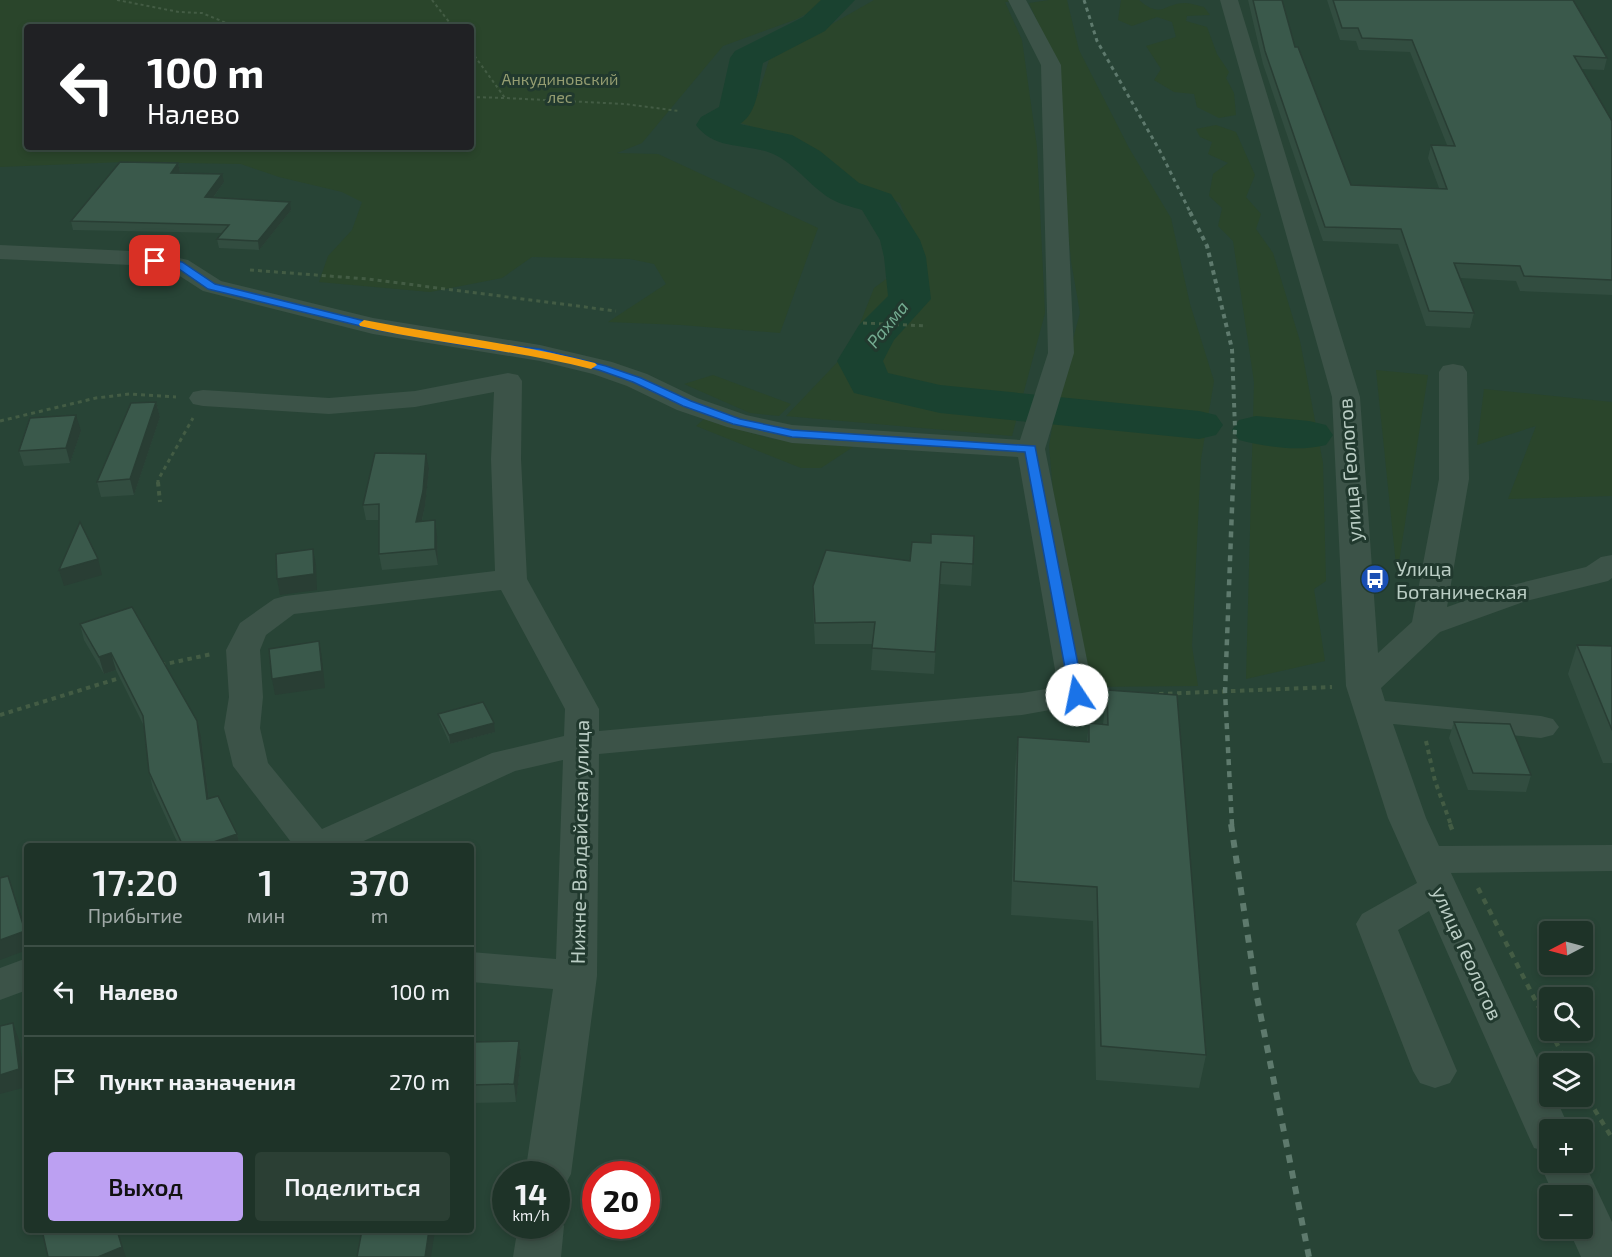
<!DOCTYPE html>
<html lang="ru">
<head>
<meta charset="utf-8">
<style>
	body { margin:0; font-family:"Exo 2",sans-serif; background:#2b3f34; color:#f1f3f6; height:100vh; display:flex; flex-direction:column; font-size:22px; white-space:nowrap }
	* { box-sizing:border-box; margin:0 }
	p { font-size:20px; color:#a1aaa8 }
	.icon { flex:none; width:33px; height:33px; fill:none; stroke:currentColor; stroke-width:2; stroke-linecap:round; stroke-linejoin:round }
	.map { position:relative; flex:1; overflow:hidden }
	.drawer { position:absolute; left:24px; top:843px; width:450px; height:390px; display:flex; flex-direction:column; background:#1e3328; border-radius:6px; box-shadow:0 3px 9px #0003,0 0 0 2px #3c4e45 }
	.drawer>* { flex:none }
	.hud { position:absolute; left:24px; top:24px; width:450px; height:126px; border-radius:6px; box-shadow:0 3px 9px #0003,0 0 0 2px #3c4e45; background:#202124; color:#fff; overflow:hidden }
	.needle { width:39px; rotate:264deg }
	.fabs { position:absolute; left:1539px; top:921px; display:grid; gap:12px }
	.fabs a { display:grid; place-items:center; width:54px; height:54px; border-radius:6px; background:#1e3328; box-shadow:0 3px 9px #0003,0 0 0 2px #3c4e45; font-size:30px }
	.speed { position:absolute; left:492px; top:1161px; display:flex; gap:12px; font-size:30px; font-weight:700; text-align:center }
	.speed>* { display:grid; place-content:center; width:78px; height:78px; border-radius:50%; background:#1e3328; box-shadow:0 3px 9px #0003,0 0 0 2px #3c4e45; line-height:1 }
	.speed small { font-size:15px; font-weight:400 }
	.speed .limit { border:9px solid #d22; background:#fff; color:#111 }
	.pin { position:absolute; display:grid; place-items:center; width:51px; height:51px; color:#fff; margin:-26px; border-radius:12px; box-shadow:0 3px 9px #0006 }
	.me { position:absolute; width:66px; margin:-33px; rotate:349deg; stroke-linejoin:round; filter:drop-shadow(0 0 4px #0008) }
	.turn { display:flex; align-items:center; gap:21px; height:126px; padding:0 24px; font-size:27px }
	.turn .icon { width:78px; height:78px; stroke-width:2.5 }
	.turn b { display:block; font-size:42px; line-height:51px }
	.eta { display:flex; justify-content:space-evenly; align-items:center; height:102px; text-align:center }
	.eta b { font-size:36px; font-weight:600; line-height:42px }
	.primary-button { display:flex; gap:12px; margin-top:auto; padding:12px 24px }
	.primary-button a { flex:1; height:69px; border-radius:6px; background:#bca0f2; color:#111; font-size:24px; font-weight:600; line-height:69px; text-align:center }
	.primary-button a+a { background:#2b3f34; color:#f1f3f6 }
	ul { padding:0; list-style:none }
	li { display:flex; align-items:center; gap:18px; height:90px; padding:0 24px; border-top:2px solid #3c4e45 }
	li div { flex:1 }
	li b { display:block; font-size:22px }
	li em { font-style:normal }
	.map>svg:first-child { display:block }
	.green { fill:#2a452b; fill-rule:evenodd }
	.lines { fill:none; stroke-linecap:round; stroke-linejoin:round }
	.river { fill:#1a4230; fill-rule:evenodd }
	.path-far3 { stroke:#435c44; stroke-width:2; stroke-dasharray:3 3; stroke-linecap:butt }
	.path-far2 { stroke:#435c44; stroke-width:3; stroke-dasharray:4 4; stroke-linecap:butt }
	.path-far1 { stroke:#435c44; stroke-width:4; stroke-dasharray:4.5 4.5; stroke-linecap:butt }
	.path { stroke:#435c44; stroke-width:4.5; stroke-dasharray:6 6; stroke-linecap:butt }
	.minor { fill:#3c5348; fill-rule:evenodd }
	.rail-far3 { stroke:#5e7a6d; stroke-width:3; stroke-dasharray:4 4; stroke-linecap:butt }
	.rail-far2 { stroke:#5e7a6d; stroke-width:4; stroke-dasharray:4.5 4.5; stroke-linecap:butt }
	.rail-far1 { stroke:#5e7a6d; stroke-width:4.5; stroke-dasharray:6 6; stroke-linecap:butt }
	.rail { stroke:#5e7a6d; stroke-width:6; stroke-dasharray:8 8; stroke-linecap:butt }
	.wall { fill:#324d40 }
	.shaded-wall { fill:#293e34 }
	.building { fill:#3a594b; stroke:#293e34; stroke-width:1.5 }
	.route { fill:#1a73e8; stroke:#114b97; stroke-width:1.5 }
	.slow { fill:#f59e0b }
	.labels { text-anchor:middle; dominant-baseline:central; stroke-width:6; stroke-linejoin:round; paint-order:stroke }
	.far-park-label { font-size:16px; fill:#959d71; stroke:#21392e }
	.far-water-label { font-size:18px; font-style:italic; fill:#73ab90; stroke:#21392e }
	.street-label { font-size:20px; fill:#bacdc4; stroke:#21392e }
	.poi-label { font-size:20px; fill:#bacdc4; stroke:#21392e; text-anchor:start }
</style>
</head>
<body>
<div class="map">
<svg width="1612" height="1257" viewBox="0 0 1612 1257">
	<rect width="100%" height="100%" fill="#284436"/>
	<path class="green" d="M0 0H831L797 19 723 46 642 143 617 153 658 154 818 228 780 333 681 325 608 322 666 284 654 264 630 259 532 257 502 278 430 292 319 282 328 256 352 230 362 202 342 192 279 177 241 164 123 162 0 167ZM27 27H471V147H27Z
		M874 0H1020L1005 2 1022 40 1037 147 1045 313 1012 436 786 416 850 349 874 288 920 254 900 203 862 185 797 142 741 123 759 92 769 60Z
		M1049 0H1067L1079 50 1129 148 1171 218 1190 304 1214 381 1201 459 1192 646 1198 686 1082 687 1056 524 1049 446 1057 399 1080 313 1071 261 1061 150 1058 68 1029 3Z
		M1121 0H1139C1162 20 1164 3 1185 3 1191 3 1199 6 1204 7L1210 15 1187 16 1186 21 1207 27 1217 54 1229 72 1226 78 1234 93 1236 115 1219 118 1197 107 1194 94 1174 92 1154 80 1161 69 1146 46 1176 37 1172 22 1157 17 1132 26 1118 20Z
		M1216 125 1236 132 1255 175 1246 197 1261 214 1256 229 1273 253 1300 341 1323 463 1326 581 1314 589 1325 661 1246 679 1254 382 1233 241 1218 226 1222 208 1209 196 1213 174 1228 163 1208 154 1212 142 1200 137 1196 129Z
		M1376 370 1428 375 1397 575Z
		M713 375 791 404 779 416 750 413 684 384Z
		M1484 389 1612 402V496L1508 499 1536 426 1477 445Z
		M704 419 772 439 853 447 821 468H801L696 426Z"/>
	<g class="lines">
		<path class="river" d="M821 0H855L825 31 763 63C758 84 759 112 740 124L792 135 820 151 859 183 891 194 920 240 926 257 931 299 894 340 883 361 888 373 940 385 1199 411 1216 415 1223 425 1216 435 1199 439 940 413 854 393 837 361 859 325 888 296 884 257 880 240 862 210C852 207 840 204 831 199 809 186 794 161 768 152 743 144 713 149 696 125L701 117 719 107 730 58 735 51 803 17Z
			M1256 416 1309 421 1326 425 1333 435 1326 445C1298 452 1267 447 1239 440L1232 430 1239 420Z"/>
		<path class="path-far3" d="M117 0 179 12 202 13 236 27
			M432 0 453 27
			M471 51 505 98 625 104 679 111
			M471 97 505 98"/>
		<path class="path-far2" d="M250 270 368 279 616 311
			M863 323 927 326
			M0 421 96 398 130 394 176 397
			M158 484V480L193 418"/>
		<path class="path-far1" d="M158 482 160 502
			M161 665 212 654
			M1159 694 1332 687
			M0 715 123 677
			M1426 741 1435 781 1451 825"/>
		<path class="path" d="M1450 824 1453 832
			M1478 888 1550 1029
			M1550 1030 1567 1064
			M1582 1089 1612 1138"/>
		<path class="minor" d="M1008 0H1026L1061 65 1074 353 1045 449 1094 695 1089 703 1022 715 599 754 597 976 571 1174 564 1187 556 1190V1174H525L553 989 471 982V952L556 959 563 760 515 771 353 846H294L233 766 224 728 229 697 226 650 240 623 274 599 285 596 495 571 491 459 494 392 415 407 329 414 203 406 193 404 189 398 193 392 203 390 329 398 415 391 508 373 518 375 522 381 521 459 527 579 599 709V731L1022 693 1058 687 1018 457 792 443 727 427 677 410 627 386 593 374 540 361 373 334 203 291 172 271 131 265 0 259V245L131 251 179 258 188 260 221 281 373 318 540 345 612 362 647 374 697 398 746 415 792 425 1020 440 1048 353 1041 65ZM501 590 565 709 564 736 492 753 322 829 268 763 260 728 263 697 260 650 266 635 294 614Z
			M1220 0H1238L1360 397 1378 653 1412 622 1439 479V372L1443 366 1453 364 1463 366 1467 372 1469 479 1447 607 1504 587 1586 567 1601 557 1612 555V578L1608 581 1526 601 1440 632 1381 688 1385 701 1541 716 1553 719 1559 727 1553 735 1541 738 1393 724 1426 818 1439 846 1612 845V871L1451 873 1550 1086V1096H1555L1570 1130H1550V1162H1582V1158L1612 1222V1257H1581L1568 1228H1582V1196H1554L1539 1162 1545 1151 1534 1148 1528 1135 1429 911 1398 930 1457 1071 1450 1083 1435 1088 1420 1083 1413 1071 1356 924 1362 914 1417 883 1388 818 1346 686 1332 397Z
			M27 958V990L0 1000V968Z
			M556 1212 564 1226 561 1257H513L518 1226H556Z"/>
		<path class="rail-far3" d="M1084 0 1097 41 1161 153 1191 214"/>
		<path class="rail-far2" d="M1190 212 1207 246 1232 349 1235 428 1233 484"/>
		<path class="rail-far1" d="M1232 825 1225 692 1233 482"/>
		<path class="rail" d="M1231 824 1257 997 1309 1257"/>
	</g>
	<path class="wall" d="M1248 0H1282L1295 47 1351 185 1439 188 1428 158 1431 145H1447L1410 52 1359 50 1356 41 1340 40 1327 0H1573L1607 58 1604 70 1582 69 1612 121V295L1520 291 1516 281 1460 278 1474 313 1470 328 1426 326 1398 244 1323 241 1263 64Z
		M178 163 180 172 179 173 224 182 213 198 291 210 259 250 219 248 217 239 222 233 73 230 71 221Z
		M156 402 160 417 134 495 101 497 97 482Z
		M81 431 70 463 24 466 19 451Z
		M429 469 425 506 422 521 437 536 438 565 382 570 379 554V520H366L363 505Z
		M974 536 971 586 940 584 934 674 871 670 873 644H815L813 608V586L910 561 931 543Z
		M80 624 201 737 209 799 237 834 240 846H179L153 789 149 772 144 726 116 670 104 674 84 640Z
		M1577 645 1612 646V763H1603L1568 674Z
		M1107 690 1206 1055 1199 1088 1096 1080 1093 921 1011 915 1015 769 1018 737 1087 741 1089 723 1103 724Z
		M438 714 495 732 450 744 440 722Z
		M1454 722 1531 775 1526 792 1468 790 1449 738Z
		M519 1041 521 1058 516 1102 471 1103V1042Z"/>
	<path class="shaded-wall" d="M178 163 180 172 173 181 171 173Z
		M222 174 224 182 207 206 205 197Z
		M290 202 291 210 259 250 258 241Z
		M156 402 160 417 134 495 130 479Z
		M76 415 81 431 70 463 66 448Z
		M426 454 429 469 425 506 418 538 416 522Z
		M435 520 437 536 438 565 435 549Z
		M313 549 316 565 317 590 280 595 277 579Z
		M98 559 102 575 64 586 59 570Z
		M319 641 322 658 325 688 275 695 272 679Z
		M111 653 116 670 104 674 99 657Z
		M197 721 201 737 211 816 207 799Z
		M494 723 495 732 450 744 449 735Z
		M237 834 240 846H202Z
		M8 876 27 934V950L0 960V940Z
		M13 1023 19 1040 26 1087 0 1094V1075Z
		M519 1041 521 1058 516 1102 514 1084Z
		M117 1230 126 1257H98Z
		M429 1230H435L431 1257H425Z"/>
	<path class="building" d="M1253 0H1282L1295 47H1298L1351 185 1447 189 1431 145 1455 146 1412 40 1362 38 1358 28H1342L1333 0H1573L1607 58 1574 56 1612 121V280L1524 276 1520 266 1454 263 1474 313 1429 311 1401 229 1325 227 1265 51Z
		M120 162 178 163 171 173 222 174 205 197 290 202 258 241 217 239 229 225 71 221Z
		M156 402 130 479 97 482 131 403Z
		M76 415 66 448 19 451 30 418Z
		M375 453 426 454 423 491 416 522 435 520V549L379 554V504L363 505Z
		M80 522 98 559 59 570Z
		M931 534 974 536 973 564 941 562 935 652 872 648 875 622 815 623 813 586 826 550 910 561 912 542 931 543Z
		M313 549 314 574 277 579 276 554Z
		M132 607 197 721 207 799 218 796 237 834 202 846H183L149 772 143 716 111 653 99 657 80 624Z
		M319 641 322 671 272 679 269 649Z
		M1577 645 1612 646V730Z
		M1107 690 1177 695 1206 1055 1101 1046 1097 887 1014 881 1018 737 1089 742V723L1108 725Z
		M483 702 494 723 449 735 438 714Z
		M1454 722 1510 724 1531 775 1473 773Z
		M8 876 25 931 0 940V878Z
		M13 1023 19 1069 0 1075V1026Z
		M519 1041 514 1084 471 1085V1042Z
		M42 1230H117L122 1247 98 1257H48Z
		M362 1230H429L425 1257H357Z"/>
	<path class="route" d="M155 258 182 262 215 284 373 323 480 342 540 349 606 366 641 378 691 401 740 419 792 430 1035 446 1084 695 1077 700 1070 695 1025 452 792 437 733 424 683 406 633 382 599 370 540 356 480 348 373 329 208 289 176 267 151 264 150 261Z"/>
	<path class="slow" d="M364 320C441 335 519 344 595 363L597 365 591 369C515 350 437 344 360 326L359 324Z"/>
	<defs>
		<g id="bus-disc" transform="scale(1.5)"><circle r="9.5" fill="#1a4fb4" stroke="#21392e"/><path d="M-5-6H5V4H4V6H2V4H-2V6H-4V4H-5ZM-3.5-4V0h7V-4ZM-3.5 1.2v1.5H-2V1.2ZM2 1.2v1.5H3.5V1.2Z" fill="#fff"/></g>
	</defs>
	<g fill-rule="evenodd">
		<use href="#bus-disc" x="1375" y="579"/>
	</g>
	<g class="labels">
		<g class="far-park-label">
			<text x="560" y="78">Анкудиновский<tspan x="560" dy="18">лес</tspan></text>
		</g>
		<g class="far-water-label">
			<text transform="translate(887 324) rotate(-51)">Рахма</text>
		</g>
		<g class="street-label">
			<text transform="translate(1349 470) rotate(-94)">улица Геологов</text>
			<text transform="translate(579 842) rotate(-89)">Нижне-Валдайская улица</text>
			<text transform="translate(1468 953) rotate(66)">улица Геологов</text>
		</g>
		<g class="poi-label">
			<text x="1396" y="568">Улица<tspan x="1396" dy="23">Ботаническая</tspan></text>
		</g>
	</g>
</svg>
<div class="fabs">
<a><svg class="needle" viewBox="-14 -14 28 28"><path d="M0-13l5 13h-10z" fill="#e53935"/><path d="M0 13l5-13h-10z" fill="#a1aaa8"/></svg></a>
<a><svg class="icon" aria-label="search" viewBox="0 0 24 24"><circle cx="10" cy="10" r="6"/><path d="M15 15l6 6"/></svg></a>
<a><svg class="icon" aria-label="layers" viewBox="0 0 24 24"><path d="M12 4l9 5-9 5-9-5zM3 14l9 5 9-5"/></svg></a>
<a>+</a>
<a>−</a>
</div>
<div class="speed"><div>14<small>km/h</small></div><div class="limit">20</div></div>
<div class="pin" style="left:155px;top:261px;background:#d93025"><svg class="icon" aria-label="arrive" viewBox="0 0 24 24"><path d="M6 21V4h12l-3 4 3 4H6"/></svg></div>
<svg class="me" style="left:1077px;top:695px" viewBox="-20 -20 40 40"><circle r="19" fill="#fff"/><path d="M0-13L10 11 0 6-10 11z" fill="#1a73e8"/></svg>
<div class="hud">
<div class="turn"><svg class="icon" aria-label="left" viewBox="0 0 24 24"><path d="M17 20v-9H6M10 6l-5 5 5 5"/></svg><div><b>100 m</b>Налево</div></div>
</div>
<section class="drawer">
<div class="eta">
<div><b>17:20</b><p>Прибытие</p></div>
<div><b>1</b><p>мин</p></div>
<div><b>370</b><p>m</p></div>
</div>
<ul>
<li><svg class="icon" aria-label="left" viewBox="0 0 24 24"><path d="M17 20v-9H6M10 6l-5 5 5 5"/></svg><div><b>Налево</b></div><em>100 m</em></li>
<li><svg class="icon" aria-label="arrive" viewBox="0 0 24 24"><path d="M6 21V4h12l-3 4 3 4H6"/></svg><div><b>Пункт назначения</b></div><em>270 m</em></li>
</ul>
<div class="primary-button"><a>Выход</a><a>Поделиться</a></div>
</section>
</div>
</body>
</html>
